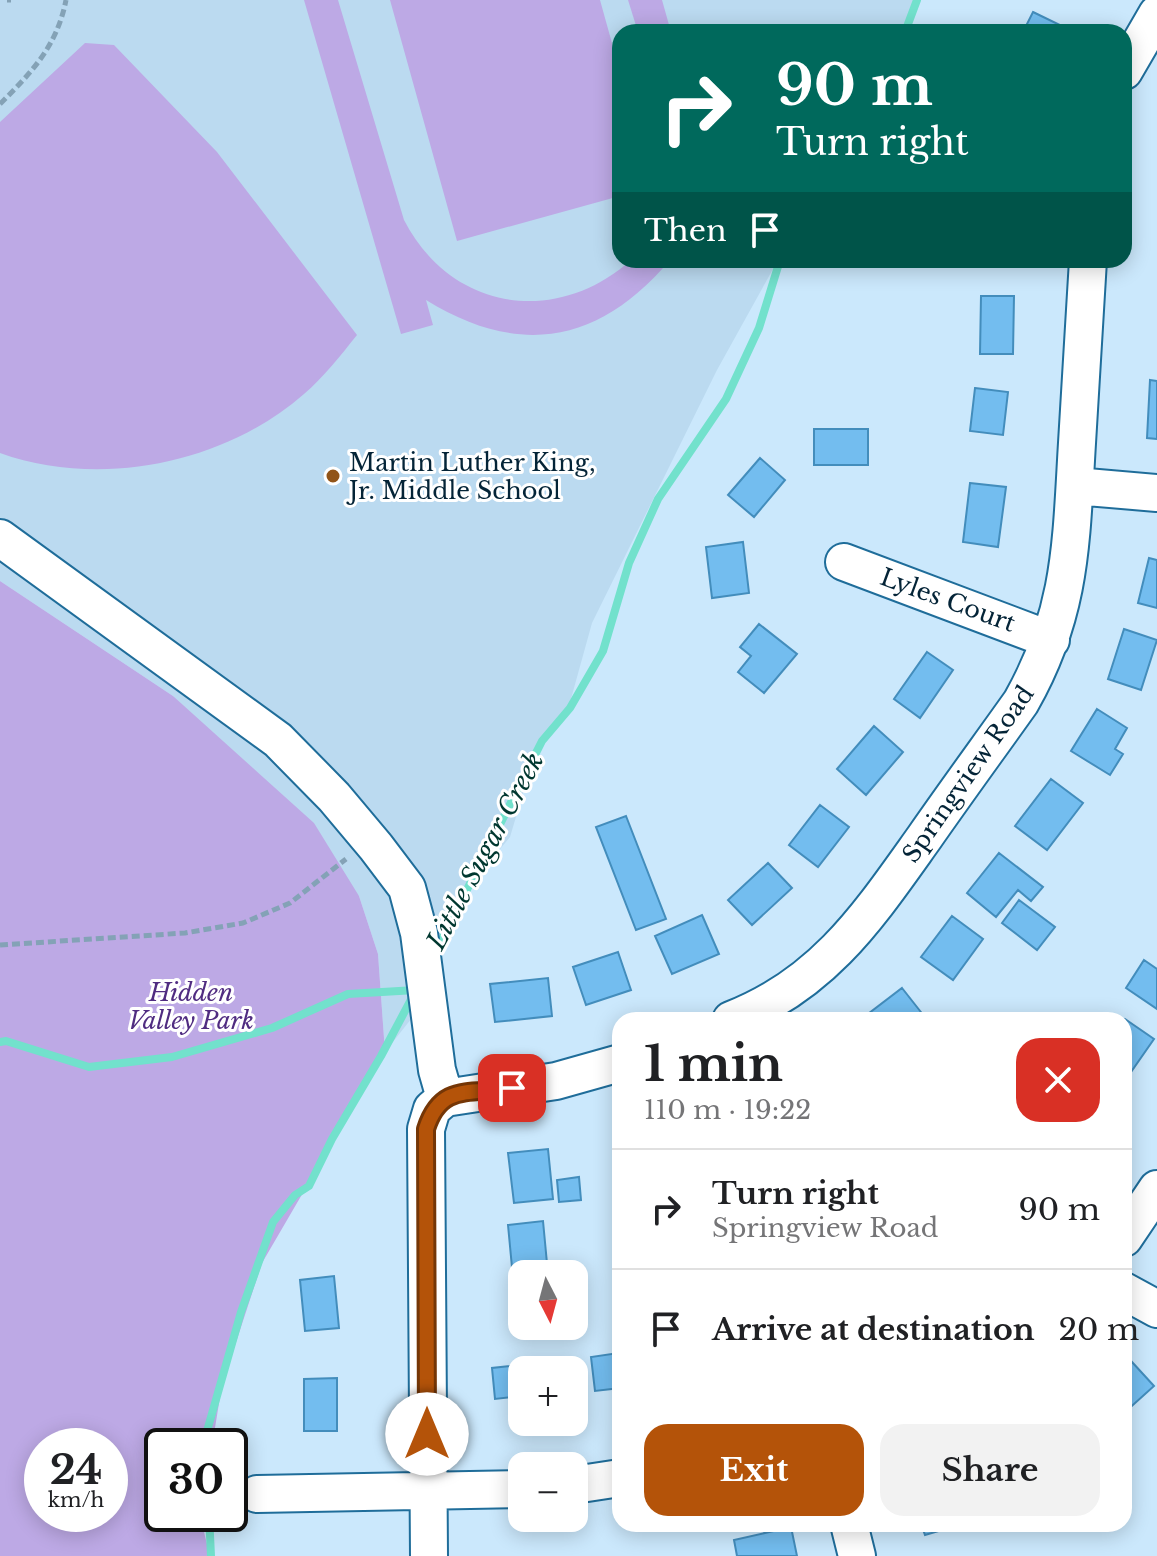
<!DOCTYPE html>
<html lang="en">
<head>
<meta charset="utf-8">
<style>
	body { margin:0; font-family:"Libre Baskerville",serif; background:#f2f2f2; color:#202124; height:100vh; display:flex; flex-direction:column; font-size:30px; white-space:nowrap }
	* { box-sizing:border-box; margin:0 }
	p { font-size:26px; color:#757577 }
	.icon { flex:none; width:44px; height:44px; fill:none; stroke:currentColor; stroke-width:2; stroke-linecap:round; stroke-linejoin:round }
	.map { position:relative; flex:1; overflow:hidden }
	.details { position:absolute; left:612px; top:1012px; width:520px; height:520px; display:flex; flex-direction:column; background:#fff; border-radius:24px; box-shadow:0 4px 20px #0003 }
	.details>* { flex:none }
	.hud { position:absolute; left:612px; top:24px; width:520px; height:244px; border-radius:24px; box-shadow:0 4px 20px #0003; background:#00695c; color:#fff; overflow:hidden }
	.needle { width:52px; rotate:174deg }
	.buttons { position:absolute; left:508px; top:1260px; display:grid; gap:16px }
	.buttons a { display:grid; place-items:center; width:80px; height:80px; border-radius:16px; background:#fff; box-shadow:0 4px 20px #0003; font-size:40px }
	.speed { position:absolute; left:24px; top:1428px; display:flex; gap:16px; font-size:40px; font-weight:700; text-align:center }
	.speed>* { display:grid; place-content:center; width:104px; height:104px; border-radius:50%; background:#fff; box-shadow:0 4px 20px #0003; line-height:1 }
	.speed small { font-size:20px; font-weight:400 }
	.speed .limit { border:4px solid #111; border-radius:12px; background:#fff; color:#111 }
	.pin { position:absolute; display:grid; place-items:center; width:68px; height:68px; color:#fff; margin:-34px; border-radius:16px; box-shadow:0 4px 12px #0006 }
	.me { position:absolute; width:88px; margin:-44px; rotate:0deg; stroke-linejoin:round; filter:drop-shadow(0 0 6px #0008) }
	.turn { display:flex; align-items:center; gap:28px; height:168px; padding:0 32px; font-size:36px }
	.turn .icon { width:104px; height:104px; stroke-width:2.5 }
	.turn b { display:block; font-size:56px; line-height:68px }
	.then { display:flex; align-items:center; height:76px; padding:0 32px; background:#0003; gap:16px; font-size:30px }
	.round { display:grid; place-items:center; flex:none; width:84px; height:84px; border-radius:24px; background:#f2f2f2 }
	.headline { display:flex; align-items:center; justify-content:space-between; height:136px; padding:0 32px }
	h1 { font-size:48px; font-weight:800; line-height:60px }
	.action { display:flex; gap:16px; margin-top:auto; padding:16px 32px }
	.action a { flex:1; height:92px; border-radius:24px; background:#b45309; color:#fff; font-size:32px; font-weight:800; line-height:92px; text-align:center }
	.action a+a { background:#f2f2f2; color:#202124 }
	ul { padding:0; list-style:none }
	li { display:flex; align-items:center; gap:24px; height:120px; padding:0 32px; border-top:2px solid #e0e0e0 }
	li div { flex:1 }
	li b { display:block; font-size:30px }
	li em { font-style:normal }
	.map>svg:first-child { display:block }
	.built { fill:#bbdaf0 }
	.green { fill:#bda9e5; fill-rule:evenodd }
	.lines { fill:none; stroke-linecap:round; stroke-linejoin:round }
	.stream { stroke:#72e1cc; stroke-width:8 }
	.building { fill:#73bdef; stroke:#438dbc; stroke-width:2 }
	.minor-casing { stroke:#1f6d9a; stroke-width:40 }
	.path { stroke:#84a2b6; stroke-width:5; stroke-dasharray:8 4; stroke-linecap:butt }
	.minor { stroke:#fff; stroke-width:36 }
	.route-casing { stroke:#753606; stroke-width:20 }
	.route { stroke:#b45309; stroke-width:14 }
	.poi-dot { fill:#915418; stroke:#fff; stroke-width:3 }
	.labels { text-anchor:middle; dominant-baseline:central; stroke-width:6; stroke-linejoin:round; paint-order:stroke }
	.poi-label { font-size:24px; fill:#042437; stroke:#fff; text-anchor:start }
	.street-label { font-size:24px; fill:#042437; stroke:#fff }
	.park-label { font-size:24px; font-style:italic; fill:#502c81; stroke:#fff }
	.water-label { font-size:26px; font-style:italic; fill:#00372f; stroke:#fff }
</style>
</head>
<body>
<div class="map">
<svg width="1157" height="1556" viewBox="0 0 1157 1556">
	<rect width="100%" height="100%" fill="#cbe8fc"/>
	<path class="built" d="M0 0H921L903 32H620V260H778L717 370 592 623 569 706 535 753 510 837 453 906 419 1009 385 1052 378 954 359 896 173 696 0 581Z"/>
	<path class="green" d="M304 0H338L404 220C451 311 556 327 631 260H670C600 343 520 358 426 300L433 325 401 334Z
		M390 0H600L620 72V196L457 241Z
		M628 0H662L671 32H638Z
		M85 43 114 45 217 152 357 335C341 355 323 378 304 394 224 464 100 489 0 453V122Z
		M0 581 173 696 314 823 359 896 378 954 385 1052 262 1263 222 1385 212 1446H162V1514H200L197 1527 203 1528 210 1556H0ZM110 1446V1514H42V1446Z"/>
	<g class="lines">
		<path class="stream" d="M905 32 917 0
			M435 953 542 741 570 708 603 651 629 563 658 499 726 399 759 328 780 260
			M0 1042 6 1041 89 1067 172 1057 272 1028 348 994 416 990
			M205 1446V1438L241 1312 273 1222 295 1195 309 1186 332 1139 381 1056 414 994
			M209 1514 211 1556"/>
	</g>
	<path class="building" d="M1033 12 1064 27 1062 32H1023Z
		M981 296H1014L1013 354H980Z
		M1150 380 1157 381V439L1147 438Z
		M975 388 1008 392 1003 435 970 431Z
		M814 429H868V465H814Z
		M760 458 785 480 754 517 728 495Z
		M970 483 1006 487 998 547 963 542Z
		M743 542 749 593 712 598 706 547Z
		M1149 558 1157 560V608L1138 603Z
		M759 624 797 654 764 693 738 672 751 656 740 647Z
		M1124 629 1157 640 1141 690 1108 679Z
		M927 652 953 670 920 718 894 699Z
		M1097 709 1127 728 1115 749 1123 754 1110 775 1071 751Z
		M874 726 903 752 866 795 837 769Z
		M1051 779 1083 803 1047 850 1015 826Z
		M820 805 849 827 818 867 789 845Z
		M626 816 666 919 636 930 596 827Z
		M999 853 1043 887 1031 901 1018 890 996 917 967 893Z
		M768 863 792 888 752 925 728 900Z
		M1019 900 1055 927 1037 950 1002 923Z
		M702 915 719 954 672 974 655 936Z
		M952 916 983 939 953 980 921 957Z
		M618 952 631 990 586 1005 573 967Z
		M1144 960 1157 969V1009L1126 988Z
		M548 978 552 1016 495 1022 490 984Z
		M902 988 924 1016 919 1020H860Z
		M1125 1019 1154 1039 1124 1082V1020Z
		M548 1149 553 1199 514 1203 508 1153Z
		M579 1177 581 1200 559 1202 557 1180Z
		M543 1221 548 1274H522V1277L513 1278 508 1225Z
		M334 1276 339 1328 305 1331 300 1280Z
		M620 1332V1388L595 1391 591 1357 619 1353 617 1333Z
		M553 1361 554 1370H522V1396L495 1399 492 1368Z
		M1132 1362 1154 1386 1124 1413V1370Z
		M337 1378V1431H304V1379Z
		M921 1524H958L959 1525 925 1535Z
		M791 1527 797 1556H737L734 1540Z"/>
	<g class="lines">
		<g class="minor-casing">
			<path id="minor" d="M1124 71 1157 14
				M1075 486 1157 493
				M0 538 278 740 334 797 376 847 407 888 419 933 437 1070 445 1098
				M844 562 1051 640
				M731 1020C824 984 869 915 924 838 956 792 989 747 1021 702 1072 612 1071 543 1077 443 1081 382 1084 321 1088 260
				M1124 1238 1157 1189
				M1124 1291 1157 1309
				M574 1485 620 1478
				M257 1494 522 1489
				M849 1524 857 1556
				M429 1556 426 1129 432 1109 445 1098 556 1081 620 1063"/>
		</g>
		<path class="path" d="M7 0H11
			M0 104C32 72 57 46 66 0
			M0 945 185 933 243 923 290 903 346 859"/>
		<use href="#minor" class="minor"/>
	</g>
	<g class="lines">
		<g class="route-casing">
			<path id="route" d="M427 1434 426 1129C441 1082 471 1095 512 1088"/>
		</g>
		<use href="#route" class="route"/>
	</g>
	<circle class="poi-dot" cx="333" cy="476" r="8"/>
	<g class="labels">
		<g class="poi-label">
			<text x="349" y="462">Martin Luther King,<tspan x="349" dy="28">Jr. Middle School</tspan></text>
		</g>
		<g class="street-label">
			<text transform="translate(948 600) rotate(20)">Lyles Court</text>
			<text transform="translate(968 774) rotate(-55)">Springview Road</text>
		</g>
		<g class="park-label">
			<text x="191" y="992">Hidden<tspan x="191" dy="28">Valley Park</tspan></text>
		</g>
		<g class="water-label">
			<text transform="translate(485 851) rotate(-62)">Little Sugar Creek</text>
		</g>
	</g>
</svg>
<div class="buttons">
<a><svg class="needle" viewBox="-14 -14 28 28"><path d="M0-13l5 13h-10z" fill="#e53935"/><path d="M0 13l5-13h-10z" fill="#757577"/></svg></a>
<a>+</a>
<a>−</a>
</div>
<div class="speed"><div>24<small>km/h</small></div><div class="limit">30</div></div>
<div class="pin" style="left:512px;top:1088px;background:#d93025"><svg class="icon" aria-label="arrive" viewBox="0 0 24 24"><path d="M6 21V4h12l-3 4 3 4H6"/></svg></div>
<svg class="me" style="left:427px;top:1434px" viewBox="-20 -20 40 40"><circle r="19" fill="#fff"/><path d="M0-13L10 11 0 6-10 11z" fill="#b45309"/></svg>
<div class="hud">
<div class="turn"><svg class="icon" aria-label="right" viewBox="0 0 24 24"><path d="M7 20v-9h11M14 6l5 5-5 5"/></svg><div><b>90 m</b>Turn right</div></div>
<div class="then">Then<svg class="icon" aria-label="arrive" viewBox="0 0 24 24"><path d="M6 21V4h12l-3 4 3 4H6"/></svg></div>
</div>
<section class="details">
<div class="headline"><div><h1>1 min</h1><p>110 m · 19:22</p></div><a class="round" style="background:#d93025;color:#fff"><svg class="icon" aria-label="close" viewBox="0 0 24 24"><path d="M6 6l12 12M18 6L6 18"/></svg></a></div>
<ul>
<li><svg class="icon" aria-label="right" viewBox="0 0 24 24"><path d="M7 20v-9h11M14 6l5 5-5 5"/></svg><div><b>Turn right</b><p>Springview Road</p></div><em>90 m</em></li>
<li><svg class="icon" aria-label="arrive" viewBox="0 0 24 24"><path d="M6 21V4h12l-3 4 3 4H6"/></svg><div><b>Arrive at destination</b></div><em>20 m</em></li>
</ul>
<div class="action"><a>Exit</a><a>Share</a></div>
</section>
</div>
</body>
</html>
